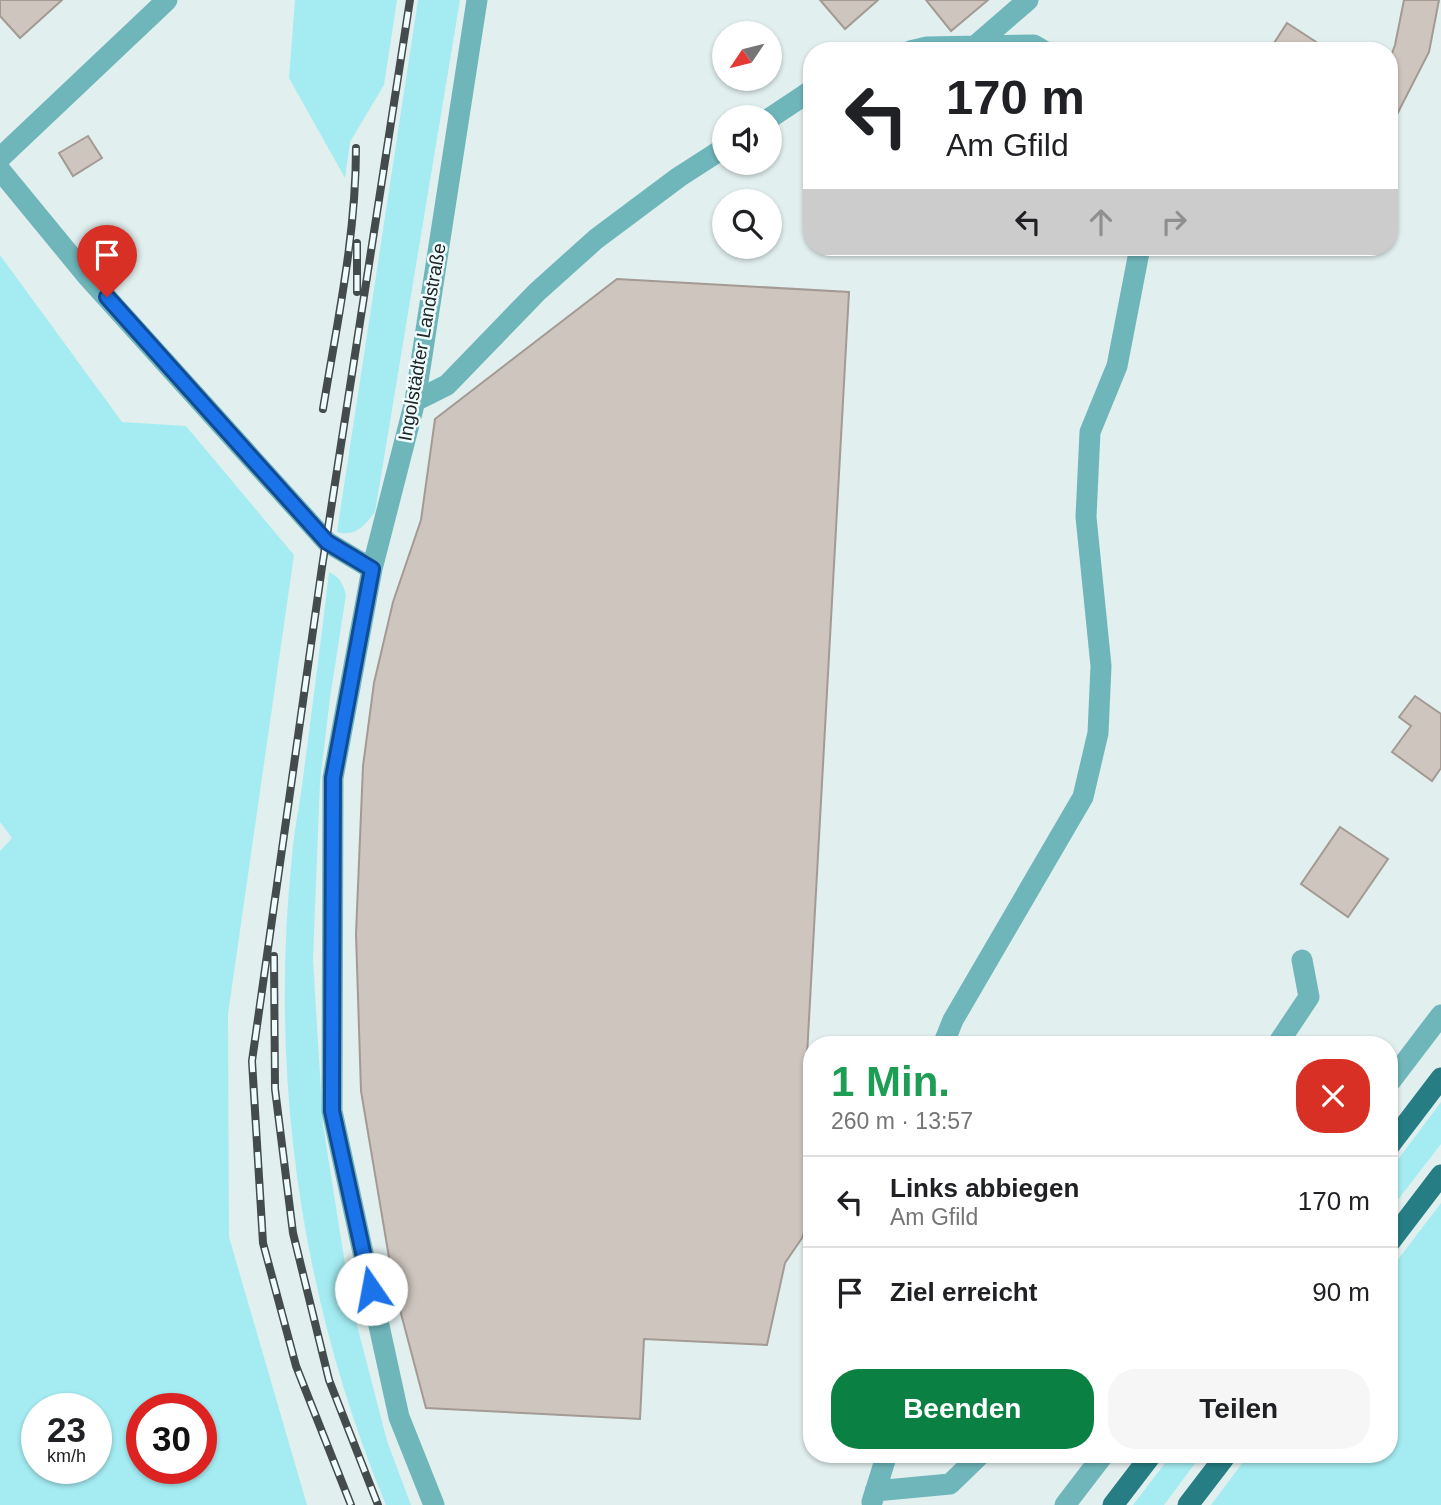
<!DOCTYPE html>
<html lang="de">
<head>
<meta charset="utf-8">
<style>
	body { margin:0; font-family:Helvetica,sans-serif; background:#f6f6f6; color:#202124; height:100vh; display:flex; flex-direction:column; font-size:26px; white-space:nowrap }
	* { box-sizing:border-box; margin:0 }
	p { font-size:23px; color:#757577 }
	.icon { flex:none; width:38px; height:38px; fill:none; stroke:currentColor; stroke-width:2; stroke-linecap:round; stroke-linejoin:round }
	.map { position:relative; flex:1; overflow:hidden }
	.sheet { position:absolute; left:803px; top:1036px; width:595px; height:427px; display:flex; flex-direction:column; background:#fff; border-radius:28px; box-shadow:0 2px 5px #0004 }
	.sheet>* { flex:none }
	.hud { position:absolute; left:803px; top:42px; width:595px; height:214px; border-radius:28px; box-shadow:0 2px 5px #0004; background:#fff; color:#202124; overflow:hidden }
	.needle { width:46px; rotate:235deg }
	.buttons { position:absolute; left:712px; top:21px; display:grid; gap:14px }
	.buttons a { display:grid; place-items:center; width:70px; height:70px; border-radius:50%; background:#fff; box-shadow:0 2px 5px #0004; font-size:35px }
	.speed { position:absolute; left:21px; top:1393px; display:flex; gap:14px; font-size:35px; font-weight:700; text-align:center }
	.speed>* { display:grid; place-content:center; width:91px; height:91px; border-radius:50%; background:#fff; box-shadow:0 2px 5px #0004; line-height:1 }
	.speed small { font-size:18px; font-weight:400 }
	.speed .limit { border:10px solid #d22; background:#fff; color:#111 }
	.pin { position:absolute; display:grid; place-items:center; width:60px; height:60px; color:#fff; margin:-72px -30px; border-radius:50% 50% 50% 0; rotate:-45deg; box-shadow:0 0 7px #0007 }
	.pin .icon { rotate:45deg }
	.me { position:absolute; width:77px; margin:-38px; rotate:348deg; stroke-linejoin:round; filter:drop-shadow(0 0 5px #0008) }
	.turn { display:flex; align-items:center; gap:24px; height:147px; padding:0 28px; font-size:32px }
	.turn .icon { width:91px; height:91px; stroke-width:2.5 }
	.turn b { display:block; font-size:49px; line-height:60px }
	.lanes { display:flex; align-items:center; height:66px; padding:0 28px; background:#0003; justify-content:center; gap:35px; direction:ltr }
	.lanes .off { opacity:.35 }
	.round { display:grid; place-items:center; flex:none; width:74px; height:74px; border-radius:28px; background:#f6f6f6 }
	.headline { display:flex; align-items:center; justify-content:space-between; height:119px; padding:0 28px }
	h1 { font-size:42px; font-weight:700; line-height:52px; color:#1e9e55 }
	.cta { display:flex; gap:14px; margin-top:auto; padding:14px 28px }
	.cta a { flex:1; height:80px; border-radius:28px; background:#0b8043; color:#fff; font-size:28px; font-weight:700; line-height:80px; text-align:center }
	.cta a+a { background:#f6f6f6; color:#202124 }
	ul { padding:0; list-style:none }
	li { display:flex; align-items:center; gap:21px; height:91px; padding:0 28px; border-top:2px solid #e0e0e0 }
	li div { flex:1 }
	li b { display:block; font-size:26px }
	li em { font-style:normal }
	.map>svg:first-child { display:block }
	.green { fill:#a4ecf2; fill-rule:evenodd }
	.building { fill:#cec5be; stroke:#a39a93; stroke-width:2 }
	.lines { fill:none; stroke-linecap:round; stroke-linejoin:round }
	.minor { stroke:#6fb6bb; stroke-width:21 }
	.major { stroke:#267e84; stroke-width:21 }
	.rail-casing { stroke:#444b4c; stroke-width:8 }
	.rail { stroke:#effcfd; stroke-width:5; stroke-dasharray:16; stroke-linecap:butt }
	.route-casing { stroke:#114b97; stroke-width:18 }
	.route { stroke:#1a73e8; stroke-width:12 }
	.labels { text-anchor:middle; dominant-baseline:central; stroke-width:5; stroke-linejoin:round; paint-order:stroke }
	.street-label { font-size:19px; fill:#202526; stroke:#effcfd }
</style>
</head>
<body>
<div class="map">
<svg width="1441" height="1505" viewBox="0 0 1441 1505">
	<rect width="100%" height="100%" fill="#e2efef"/>
	<path class="green" d="M295 0H397L384 85 350 142 345 178 289 78Z
		M418 0H460L375 512C364 526 356 537 337 532Z
		M0 255 122 422 186 426 294 555 228 1014 229 1237 307 1505H0V851L12 838 0 822ZM37 1409H96V1468H37ZM142 1409H201V1468H142Z
		M329 572C340 577 343 584 346 595L330 698 320 782 313 959 323 1125 351 1302 387 1441 411 1505H386C301 1301 269 1076 292 856 294 830 300 804 303 778 312 709 321 641 329 572Z
		M1441 1102V1144L1390 1210V1170Z
		M1441 1203V1505H1211L1249 1454H1390V1270Z
		M1172 1454H1202L1164 1505H1133Z"/>
	<path class="building" d="M0 0H62L20 38 0 16Z
		M820 0H878L845 29Z
		M926 0H988L951 31Z
		M1404 0H1439L1429 52 1390 128V59L1395 45Z
		M1287 23 1330 51H1269Z
		M88 136 102 158 73 176 59 153Z
		M617 279 849 292 804 1110H812V1209L802 1238 785 1263 767 1345 644 1339 640 1419 426 1408 394 1287 361 1091 356 934 363 766 374 683 393 602 421 520 435 419Z
		M1415 696 1441 714V768L1432 781 1392 752 1411 726 1399 717Z
		M1340 827 1388 859 1348 917 1301 884Z"/>
	<g class="lines">
		<path class="minor" d="M975 46 1028 0
			M910 51 927 47 1034 45 1044 51
			M770 118 812 90
			M0 158 167 0
			M0 170 88 277 327 542 372 569
			M415 401 447 385 537 292 596 239 679 177 724 148
			M943 1045 953 1020 1083 797 1098 733 1101 666 1086 517 1090 432 1117 366 1140 247
			M1277 1045 1309 997 1302 960
			M1390 1082 1441 1015
			M875 1491 950 1484 981 1454
			M872 1502 887 1454
			M434 1505 399 1417 332 1111 333 778 372 569 415 401 477 0
			M1065 1505 1104 1454"/>
		<path class="major" d="M1390 1145 1441 1078
			M1390 1242 1441 1175
			M1113 1505 1152 1454
			M1188 1505 1227 1454"/>
		<g class="rail-casing">
			<path id="rail" d="M357 243V292
				M323 409C337 323 356 236 356 148
				M274 956 275 1089 293 1233 329 1380 378 1505
				M351 1505 296 1366 263 1243 252 1061 322 567 410 0"/>
		</g>
		<use href="#rail" class="rail"/>
	</g>
	<g class="lines">
		<g class="route-casing">
			<path id="route" d="M107 297 327 542 372 569 333 778 332 1083V1111L371 1289"/>
		</g>
		<use href="#route" class="route"/>
	</g>
	<g class="labels">
		<g class="street-label">
			<text transform="translate(422 342) rotate(-80)">Ingolstädter Landstraße</text>
		</g>
	</g>
</svg>
<div class="buttons">
<a><svg class="needle" viewBox="-14 -14 28 28"><path d="M0-13l5 13h-10z" fill="#e53935"/><path d="M0 13l5-13h-10z" fill="#757577"/></svg></a>
<a><svg class="icon" aria-label="sound" viewBox="0 0 24 24"><path d="M4 9h4l5-4v14l-5-4H4zM17 9q2 3 0 6"/></svg></a>
<a><svg class="icon" aria-label="search" viewBox="0 0 24 24"><circle cx="10" cy="10" r="6"/><path d="M15 15l6 6"/></svg></a>
</div>
<div class="speed"><div>23<small>km/h</small></div><div class="limit">30</div></div>
<div class="pin" style="left:107px;top:297px;background:#d93025"><svg class="icon" aria-label="arrive" viewBox="0 0 24 24"><path d="M6 21V4h12l-3 4 3 4H6"/></svg></div>
<svg class="me" style="left:371px;top:1289px" viewBox="-20 -20 40 40"><circle r="19" fill="#fff"/><path d="M0-13L10 11 0 6-10 11z" fill="#1a73e8"/></svg>
<div class="hud">
<div class="turn"><svg class="icon" aria-label="left" viewBox="0 0 24 24"><path d="M17 20v-9H6M10 6l-5 5 5 5"/></svg><div><b>170 m</b>Am Gfild</div></div>
<div class="lanes"><svg class="icon" aria-label="left" viewBox="0 0 24 24"><path d="M17 20v-9H6M10 6l-5 5 5 5"/></svg><svg class="icon off" aria-label="ahead" viewBox="0 0 24 24"><path d="M12 20V5M6 11l6-6 6 6"/></svg><svg class="icon off" aria-label="right" viewBox="0 0 24 24"><path d="M7 20v-9h11M14 6l5 5-5 5"/></svg></div>
</div>
<section class="sheet">
<div class="headline"><div><h1>1 Min.</h1><p>260 m · 13:57</p></div><a class="round" style="background:#d93025;color:#fff"><svg class="icon" aria-label="close" viewBox="0 0 24 24"><path d="M6 6l12 12M18 6L6 18"/></svg></a></div>
<ul>
<li><svg class="icon" aria-label="left" viewBox="0 0 24 24"><path d="M17 20v-9H6M10 6l-5 5 5 5"/></svg><div><b>Links abbiegen</b><p>Am Gfild</p></div><em>170 m</em></li>
<li><svg class="icon" aria-label="arrive" viewBox="0 0 24 24"><path d="M6 21V4h12l-3 4 3 4H6"/></svg><div><b>Ziel erreicht</b></div><em>90 m</em></li>
</ul>
<div class="cta"><a>Beenden</a><a>Teilen</a></div>
</section>
</div>
</body>
</html>
